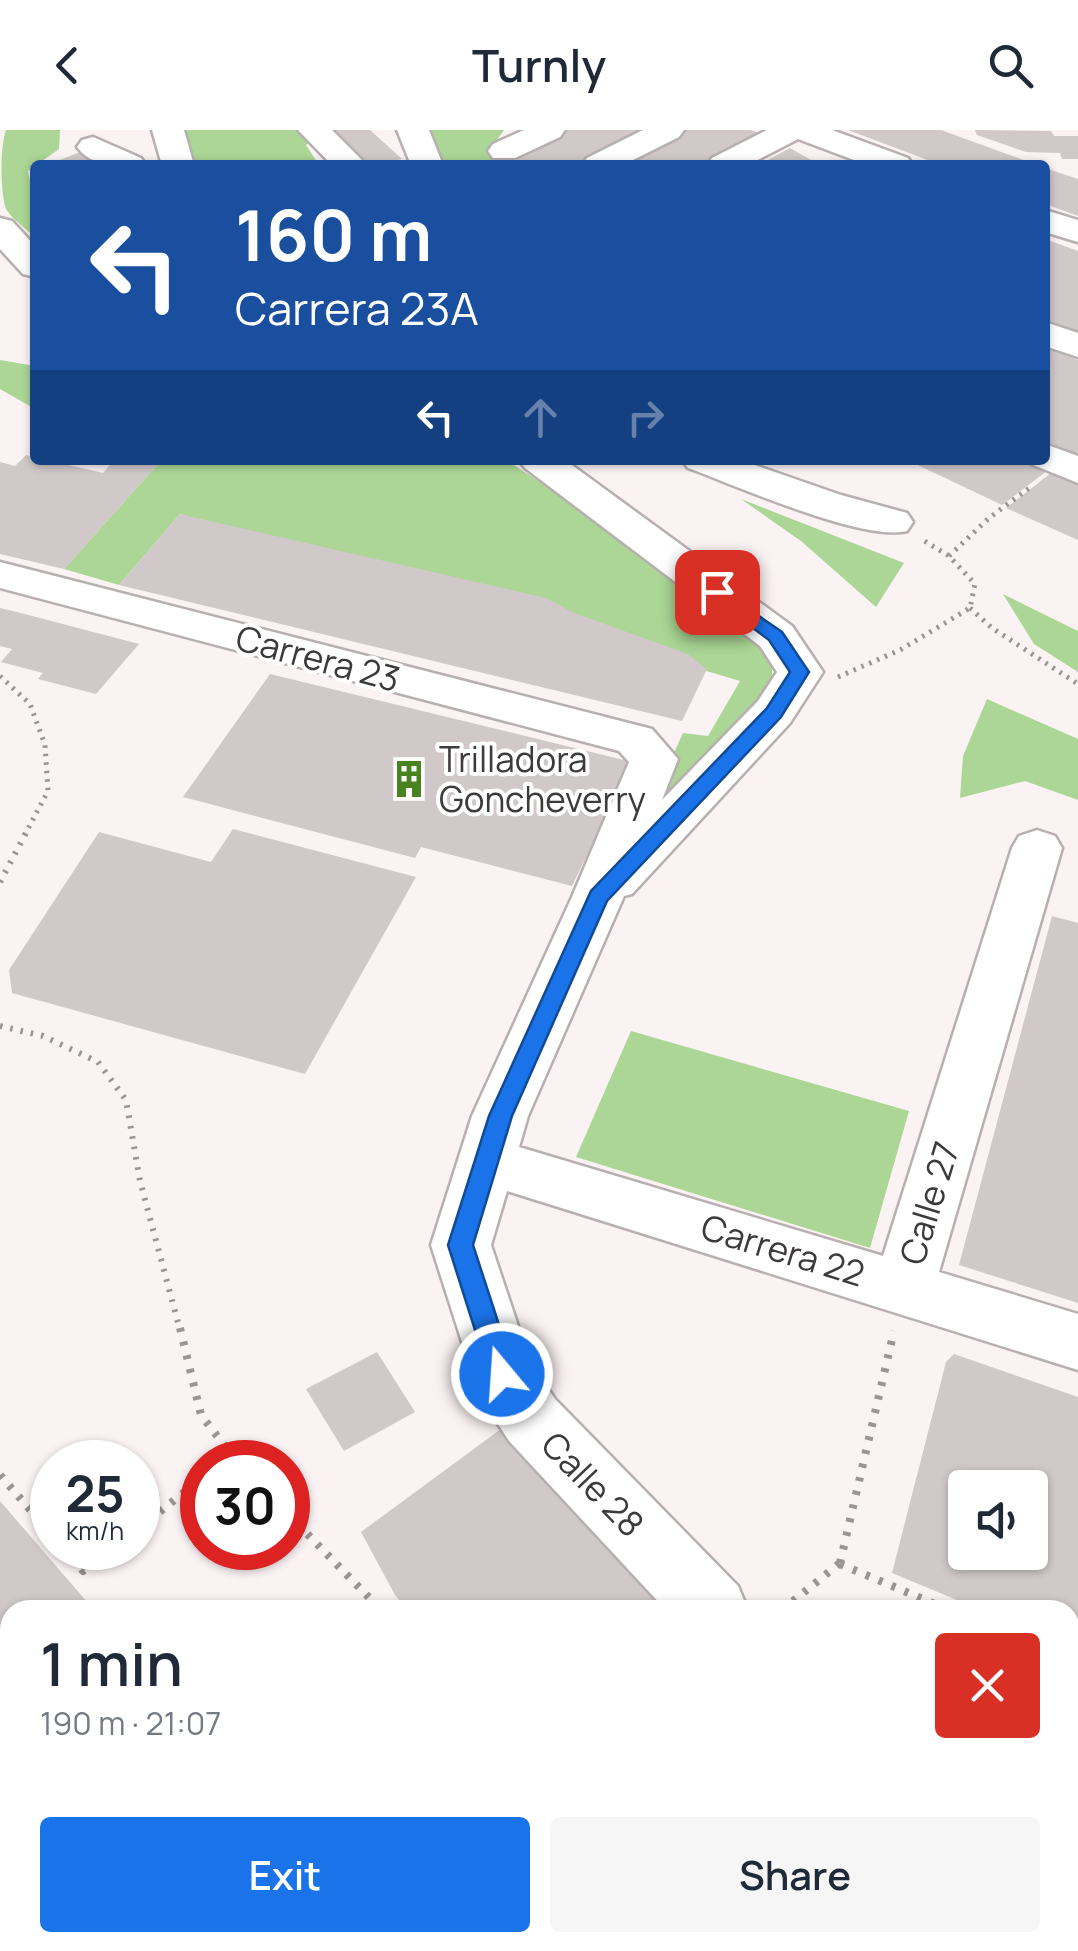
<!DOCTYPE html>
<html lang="en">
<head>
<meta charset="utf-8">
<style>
	body { margin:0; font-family:Manrope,sans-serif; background:#f6f6f7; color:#1f2937; height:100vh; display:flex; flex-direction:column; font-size:38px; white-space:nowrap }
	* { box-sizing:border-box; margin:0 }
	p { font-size:32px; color:#747a83 }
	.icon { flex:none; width:55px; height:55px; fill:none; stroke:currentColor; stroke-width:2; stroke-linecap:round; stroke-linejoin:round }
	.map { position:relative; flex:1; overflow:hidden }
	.panel { position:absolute; left:0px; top:1470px; width:1080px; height:352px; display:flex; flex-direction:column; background:#fff; border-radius:30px 30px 0 0; box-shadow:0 2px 8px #0004 }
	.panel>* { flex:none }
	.hud { position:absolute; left:30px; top:30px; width:1020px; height:305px; border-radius:10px; box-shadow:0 2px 8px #0004; background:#1a4fa0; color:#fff; overflow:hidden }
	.fabs { position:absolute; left:948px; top:1340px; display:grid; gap:20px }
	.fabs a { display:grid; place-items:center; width:100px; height:100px; border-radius:10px; background:#fff; box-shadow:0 2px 8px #0004; font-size:50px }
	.speed { position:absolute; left:30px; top:1310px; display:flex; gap:20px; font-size:50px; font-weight:700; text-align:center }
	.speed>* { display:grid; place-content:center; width:130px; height:130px; border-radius:50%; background:#fff; box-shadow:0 2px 8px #0004; line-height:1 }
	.speed small { font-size:25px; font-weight:400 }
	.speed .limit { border:15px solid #d22; background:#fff; color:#111 }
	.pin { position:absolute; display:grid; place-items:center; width:85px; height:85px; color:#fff; margin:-42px; border-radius:20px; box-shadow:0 5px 15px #0006 }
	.me { position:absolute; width:110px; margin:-55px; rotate:342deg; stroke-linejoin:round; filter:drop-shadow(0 0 8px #0008) }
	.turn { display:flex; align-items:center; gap:35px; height:210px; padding:0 40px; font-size:45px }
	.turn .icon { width:130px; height:130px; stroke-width:2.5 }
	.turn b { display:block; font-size:70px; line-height:85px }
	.lanes { display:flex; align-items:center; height:95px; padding:0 40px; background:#0003; justify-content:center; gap:50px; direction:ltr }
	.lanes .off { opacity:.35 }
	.round { display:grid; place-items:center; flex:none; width:105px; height:105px; border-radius:10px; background:#f6f6f7 }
	.headline { display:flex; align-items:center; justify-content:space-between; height:170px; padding:0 40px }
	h1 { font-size:60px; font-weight:600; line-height:75px }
	.primary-button { display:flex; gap:20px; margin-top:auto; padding:20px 40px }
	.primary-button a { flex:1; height:115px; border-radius:10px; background:#1a73e8; color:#fff; font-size:40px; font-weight:600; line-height:115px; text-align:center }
	.primary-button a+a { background:#f6f6f7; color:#1f2937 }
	header { display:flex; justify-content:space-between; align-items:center; height:130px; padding:0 40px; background:#fff; font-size:45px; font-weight:600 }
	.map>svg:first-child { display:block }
	.green { fill:#abd695 }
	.building { fill:#d0c8c9; fill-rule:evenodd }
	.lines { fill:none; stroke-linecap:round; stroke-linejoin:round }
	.minor-casing { stroke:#b7afb0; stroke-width:5 }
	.path-far2 { stroke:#9a9495; stroke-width:5; stroke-dasharray:2.5 6; stroke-linecap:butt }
	.path-far1 { stroke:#9a9495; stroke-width:6; stroke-dasharray:2.5 8; stroke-linecap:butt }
	.path { stroke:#9a9495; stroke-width:8; stroke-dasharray:4 10; stroke-linecap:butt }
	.minor { fill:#fff; fill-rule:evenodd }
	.route { fill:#1a73e8; stroke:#114b97; stroke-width:2.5 }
	.labels { text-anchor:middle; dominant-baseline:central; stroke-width:8; stroke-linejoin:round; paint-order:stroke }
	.street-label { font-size:35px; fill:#3d3a3a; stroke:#fff }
	.poi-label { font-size:35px; fill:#3d3a3a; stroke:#fff; text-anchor:start }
</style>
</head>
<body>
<header><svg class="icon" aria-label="back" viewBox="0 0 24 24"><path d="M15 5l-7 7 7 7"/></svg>Turnly<svg class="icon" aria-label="search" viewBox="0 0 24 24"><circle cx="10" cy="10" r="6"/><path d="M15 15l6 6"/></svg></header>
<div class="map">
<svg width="1078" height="1821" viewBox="0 0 1078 1821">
	<rect width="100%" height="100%" fill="#fbf2f3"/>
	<path class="green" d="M6 0H60L59 19 28 41 35 77V107C26 99 12 89 6 79 0 61 0 17 6 0Z
		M183 0H306L314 8 306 15 319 35H197Z
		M422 0H504L489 21 522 35H421Z
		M0 230 35 236V279L0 259Z
		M143 330H506L624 406 745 499 772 536V567L648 696 661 651 683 603 708 606 740 551 180 384 119 455 64 439 158 334Z
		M741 369 904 433 876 477 801 411Z
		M1003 464 1078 501V542L1034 514Z
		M987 569 1078 609V670L1025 651 960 668 963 626Z
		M631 901 909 981 870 1118 576 1027Z
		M0 1603 10 1615V1812L172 1813 179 1821H0Z"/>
	<path class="building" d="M334 0H370L402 29 371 35Z
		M567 0H650L579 35H530L511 27Z
		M685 0H751L761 4 700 35H615Z
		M848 0H941L1037 35H941Z
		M975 0 1051 1 1054 6H1078V29H1062L1060 23 1026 22 977 5Z
		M790 18 820 35H758Z
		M80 22 106 35H47Z
		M1045 38 1078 49V86L1045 74Z
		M1045 109 1078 121V204L1045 190Z
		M1045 216 1078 230V326L1045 311Z
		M26 325 103 343 114 330 159 333 64 439 0 424V332L15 336Z
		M907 330H1023L1047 341 1002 375Z
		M1051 343 1078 355V410L1006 378Z
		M180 384 546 468 572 482 688 524 707 539 682 591 119 455Z
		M0 478 17 482 139 514 96 564 38 549 43 543 1 532 12 519 0 516Z
		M270 544 632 632 572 756 421 717 415 728 183 667Z
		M233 699 416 747 305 944 12 863 9 840 99 702 211 732Z
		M1052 786 1078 793V1173L959 1135Z
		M377 1222 415 1282 344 1321 306 1259Z
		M954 1224 1078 1267V1519L1070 1516V1480H981L892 1443 946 1232ZM965 1358H1030V1422H965Z
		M505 1296 678 1480H408L395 1465 361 1402Z
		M0 1371 94 1480H10V1570L0 1558Z
		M1070 1549 1078 1552V1703L1070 1700Z
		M207 1812H384L392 1821H214Z"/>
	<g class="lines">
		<g class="minor-casing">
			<path id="minor" d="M152 0H184L194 35H162Z
				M298 0H332L367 35H332Z
				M397 0H429L443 35H411Z
				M524 0H565L560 7 515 28H493L488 21 493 14Z
				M643 0H684L679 7 623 35H582L587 28Z
				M767 0H832L908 28 913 35H867L798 9 748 35H707L712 28Z
				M93 7 141 28 146 35C122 35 93 39 77 17L82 10Z
				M1045 80 1078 90V112L1045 102Z
				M0 88 12 91 35 116V147L23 144 0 119Z
				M1045 192 1078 203V227L1045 216Z
				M1045 314 1078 326V353L1031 334 1028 330H1045Z
				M519 330H565L792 496 823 542 790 593 632 764 624 766 528 986 519 1017 883 1126 1012 718 1019 706 1037 700 1055 706 1062 718 939 1142 1078 1184V1240L507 1061 491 1115 530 1232 555 1269 738 1456 748 1480H666L509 1311 479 1265 431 1115 472 986 572 767 629 632 619 621 0 458V432L652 599 678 629 662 670 758 571 777 542 760 516 525 338Z
				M682 330H740L841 365 907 383 913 392 907 401C863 412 735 355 688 338Z
				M1070 1785 1078 1794V1821H1007L1003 1812H1070Z"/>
		</g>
		<path class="path-far2" d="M949 426 989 388 1032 356
			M970 478 992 498 1078 554
			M0 546 30 574 45 615 48 661 24 706
			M838 547 900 520 970 478 975 454 949 426 923 410"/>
		<path class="path-far1" d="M0 752 26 703
			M0 896 43 906 98 932 126 970 140 1051 180 1200"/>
		<path class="path" d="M180 1198 201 1285 237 1332
			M223 1332 231 1326
			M0 1345 52 1405
			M288 1384 381 1480
			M138 1399 202 1348
			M63 1418 83 1441 113 1418
			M840 1433 894 1201
			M840 1434 949 1480
			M782 1480 840 1433
			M1070 1531 1078 1535
			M0 1579 10 1591
			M189 1812 196 1821
			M729 1812 742 1821
			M921 1812 934 1821"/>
		<use href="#minor" class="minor"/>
	</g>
	<path class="route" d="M717 457 782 502 809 542 781 587 607 771 512 986 473 1115 515 1244 511 1253 502 1256 492 1253 489 1244 448 1115 489 986 591 761 767 578 790 542 769 510 710 466V458Z"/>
	<defs>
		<g id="building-bare" transform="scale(3)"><path d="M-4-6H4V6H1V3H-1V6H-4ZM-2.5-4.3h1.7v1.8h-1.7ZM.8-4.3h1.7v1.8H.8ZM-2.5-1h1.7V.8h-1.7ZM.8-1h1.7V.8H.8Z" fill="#488320" stroke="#fff" stroke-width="2.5" paint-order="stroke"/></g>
	</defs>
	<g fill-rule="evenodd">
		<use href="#building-bare" x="409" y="649"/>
	</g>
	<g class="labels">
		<g class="street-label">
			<text transform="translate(318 528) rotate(15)">Carrera 23</text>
			<text transform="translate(929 1073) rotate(-73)">Calle 27</text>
			<text transform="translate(783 1120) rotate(17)">Carrera 22</text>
			<text transform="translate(593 1354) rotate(46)">Calle 28</text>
		</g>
		<g class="poi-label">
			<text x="439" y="629">Trilladora<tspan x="439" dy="40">Goncheverry</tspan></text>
		</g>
	</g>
</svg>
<div class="fabs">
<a><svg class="icon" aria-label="sound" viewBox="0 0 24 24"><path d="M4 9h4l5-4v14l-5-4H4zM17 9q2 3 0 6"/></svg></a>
</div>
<div class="speed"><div>25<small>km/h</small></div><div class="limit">30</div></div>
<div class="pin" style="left:717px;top:462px;background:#d93025"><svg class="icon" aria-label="arrive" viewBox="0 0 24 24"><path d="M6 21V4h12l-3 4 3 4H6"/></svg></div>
<svg class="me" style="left:502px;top:1244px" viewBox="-20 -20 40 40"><circle r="17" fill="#1a73e8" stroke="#fff" stroke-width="3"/><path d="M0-11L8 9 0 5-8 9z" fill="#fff"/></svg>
<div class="hud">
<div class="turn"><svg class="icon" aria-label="left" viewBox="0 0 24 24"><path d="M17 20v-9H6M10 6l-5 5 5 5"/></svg><div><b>160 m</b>Carrera 23A</div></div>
<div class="lanes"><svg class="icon" aria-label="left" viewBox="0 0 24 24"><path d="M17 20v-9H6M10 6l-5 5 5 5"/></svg><svg class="icon off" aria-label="ahead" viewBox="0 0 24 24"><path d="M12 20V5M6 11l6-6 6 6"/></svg><svg class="icon off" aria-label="right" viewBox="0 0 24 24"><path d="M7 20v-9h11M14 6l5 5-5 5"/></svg></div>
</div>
<section class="panel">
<div class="headline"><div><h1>1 min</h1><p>190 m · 21:07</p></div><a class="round" style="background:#d93025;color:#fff"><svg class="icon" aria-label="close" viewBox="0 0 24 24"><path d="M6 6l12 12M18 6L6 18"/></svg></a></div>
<div class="primary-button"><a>Exit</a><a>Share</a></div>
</section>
</div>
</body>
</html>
